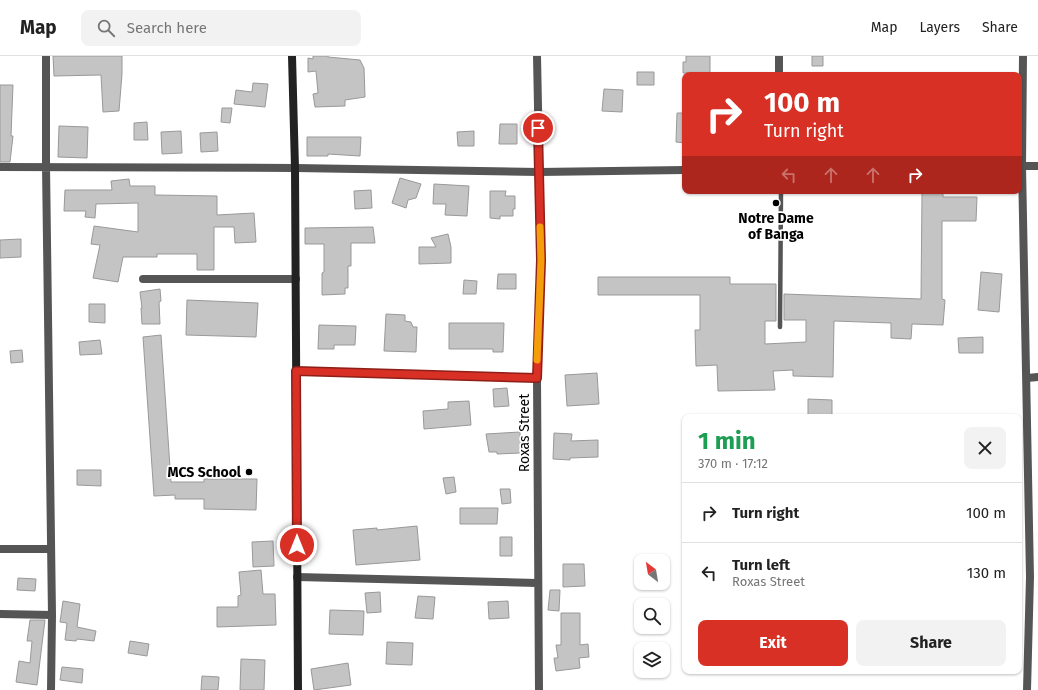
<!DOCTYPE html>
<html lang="en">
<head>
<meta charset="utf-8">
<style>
	body { margin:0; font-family:"Fira Sans",sans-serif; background:#f2f2f2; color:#222; height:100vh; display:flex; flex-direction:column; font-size:15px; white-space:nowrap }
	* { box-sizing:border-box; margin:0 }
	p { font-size:13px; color:#767676 }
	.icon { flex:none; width:22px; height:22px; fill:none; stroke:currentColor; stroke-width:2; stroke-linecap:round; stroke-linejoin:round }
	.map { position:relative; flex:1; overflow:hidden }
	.side { position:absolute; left:682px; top:358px; width:340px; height:260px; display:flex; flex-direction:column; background:#fff; border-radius:8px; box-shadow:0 1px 3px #0004 }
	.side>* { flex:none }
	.hud { position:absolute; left:682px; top:16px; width:340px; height:122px; border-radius:8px; box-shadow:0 1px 3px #0004; background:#d93025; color:#fff; overflow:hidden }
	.needle { width:26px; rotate:329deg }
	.tools { position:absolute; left:634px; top:498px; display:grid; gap:8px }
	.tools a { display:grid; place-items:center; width:36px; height:36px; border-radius:8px; background:#fff; box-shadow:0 1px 3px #0004; font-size:20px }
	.pin { position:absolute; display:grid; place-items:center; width:34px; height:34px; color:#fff; margin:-17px; border:2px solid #fff; border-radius:50%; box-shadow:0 1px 4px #0007 }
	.me { position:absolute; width:44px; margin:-22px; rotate:0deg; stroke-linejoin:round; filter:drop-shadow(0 0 3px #0008) }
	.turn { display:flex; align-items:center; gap:14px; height:84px; padding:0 16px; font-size:18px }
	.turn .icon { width:52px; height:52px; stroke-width:2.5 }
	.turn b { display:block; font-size:28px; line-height:34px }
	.lanes { display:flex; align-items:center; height:38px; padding:0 16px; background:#0003; justify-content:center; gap:20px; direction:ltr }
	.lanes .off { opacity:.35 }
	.round { display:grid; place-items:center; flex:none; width:42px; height:42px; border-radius:8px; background:#f2f2f2 }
	.overview { display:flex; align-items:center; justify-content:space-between; height:68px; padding:0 16px }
	h1 { font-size:24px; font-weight:700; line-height:30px; color:#1e9e55 }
	.cta { display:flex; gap:8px; margin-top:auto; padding:8px 16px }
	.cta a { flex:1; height:46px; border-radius:8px; background:#d93025; color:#fff; font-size:16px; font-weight:700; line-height:46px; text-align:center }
	.cta a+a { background:#f2f2f2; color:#222 }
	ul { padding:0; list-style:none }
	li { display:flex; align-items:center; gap:12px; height:60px; padding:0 16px; border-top:1px solid #e0e0e0 }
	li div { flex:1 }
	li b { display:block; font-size:15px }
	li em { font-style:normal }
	header { display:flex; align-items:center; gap:24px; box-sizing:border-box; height:56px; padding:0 20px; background:#fff; border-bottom:1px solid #e0e0e0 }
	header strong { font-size:19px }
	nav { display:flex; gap:22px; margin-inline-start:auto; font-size:14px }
	.search { width:280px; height:36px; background:#f2f2f2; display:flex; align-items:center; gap:10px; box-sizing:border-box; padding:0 14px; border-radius:8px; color:#767676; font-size:15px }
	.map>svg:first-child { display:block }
	.building { fill:#c4c4c4; stroke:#999 }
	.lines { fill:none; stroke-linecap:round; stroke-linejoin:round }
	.service { stroke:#555; stroke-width:4.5 }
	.minor { stroke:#555; stroke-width:8 }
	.secondary { stroke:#222; stroke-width:8 }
	.route-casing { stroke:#8d1f18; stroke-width:10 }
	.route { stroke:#d93025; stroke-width:7 }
	.slow { stroke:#f59e0b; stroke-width:7 }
	.poi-dot { fill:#000; stroke:#fff; stroke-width:1.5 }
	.labels { text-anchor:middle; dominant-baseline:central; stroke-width:3.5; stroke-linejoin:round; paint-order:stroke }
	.poi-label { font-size:14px; font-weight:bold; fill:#000; stroke:#fff }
	.street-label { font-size:14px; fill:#000; stroke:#fff }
</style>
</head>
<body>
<header>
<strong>Map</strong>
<div class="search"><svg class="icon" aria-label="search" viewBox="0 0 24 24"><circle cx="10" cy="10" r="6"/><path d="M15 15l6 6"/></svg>Search here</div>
<nav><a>Map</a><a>Layers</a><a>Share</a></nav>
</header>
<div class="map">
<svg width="1038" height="634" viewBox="0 0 1038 634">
	<rect width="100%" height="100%" fill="#fff"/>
	<path class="building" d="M53 0H122V18L119 55 103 56 101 19 54 20Z
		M313 0H328V1L360 4 364 12 365 41 345 44V50L315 51 313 38 318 37 316 15 308 16V2L313 3Z
		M686 0H710V19H688V17H683V6H686Z
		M812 0H823V10H812Z
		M637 16H654V29H637Z
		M253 27 268 28 265 51 234 48 236 34 252 36Z
		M0 29H13L11 80H13L10 106H0Z
		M604 33 623 34 622 56 602 55Z
		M222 52H232L230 67 221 66Z
		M677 57H685V87L676 86Z
		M147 66 148 84H134V67Z
		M500 68H517V88H499Z
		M59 70 88 71 87 102 58 101Z
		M181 75 182 97 162 98 161 76Z
		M474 75V90H458L457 76Z
		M217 76 218 95 201 96 200 77Z
		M307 81H361L360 100 328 98V100H307Z
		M400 122 421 128 416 142 408 144 406 152 392 147Z
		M129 123 130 130H155V139L217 140V159L254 157 256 186 235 187 234 171H214V214H197V198H157V201H123L118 226 93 222 100 189 91 188 94 170 138 176V147L96 148 95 162 85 161 86 155H64L65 134H112L111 125Z
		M434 128 469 130 467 160 445 159 446 148H433Z
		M371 134 372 152 355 153 354 135Z
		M490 135H506L505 140H515V153H513V160H500V163L490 162Z
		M922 137H943V141H977L976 165H942V243L945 244 943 269 912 268 911 283 891 282V267L834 265 833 321 793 320V314L773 315 775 334 718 335 717 309 696 310 695 274H700V239H598V221H730V228H776V265H765V288L806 286V264H784V238L921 243Z
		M373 171 375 187H351V210H348V232H345V238L322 239V217L324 216V188H305V172Z
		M448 178 451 191V207L419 208V191H436L431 182Z
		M21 183V201L0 202V184Z
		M981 216 1002 218 999 256 978 254Z
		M498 218H516V233H497Z
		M464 224 477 225 476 238H463Z
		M160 233 161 245 159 246 160 268H142L141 252H142L140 236Z
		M187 244 258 247 256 281 186 279Z
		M89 248H105V267L89 266Z
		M386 258 405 259V265L411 266 413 271H417L416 296 384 295Z
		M449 267H504L503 296H493V293H449Z
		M319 269 356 270 355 289H334V293H318Z
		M161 279 171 426H204V423H257L256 454 204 453V443H175V439L154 440 143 281Z
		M983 281V297H959L958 282Z
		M100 284 102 298 80 299 79 286Z
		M22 294 23 306 11 307 10 295Z
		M597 317 599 348 567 350 565 319Z
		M507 332 509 350 494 351 493 333Z
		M808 343 832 344V361H808Z
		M469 345 471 369 424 373 423 355 448 353V346Z
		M520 376 521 397 497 398V396H489L486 378Z
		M554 377 572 378 571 385 598 384V401L570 402V404L553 403Z
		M77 414H101V430L77 429Z
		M454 421 456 436 446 438 443 422Z
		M500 433H510L511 447 502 448Z
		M460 452H498L497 468H460Z
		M417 470 420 504 356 509 353 474 377 472V474Z
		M500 481H512V500H500Z
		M273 485 274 510 253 511 252 486Z
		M563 508H584L585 530 563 531Z
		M261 514 263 538H275L276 569 217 571V551H238V540L241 539 239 516Z
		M18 522 36 523 35 535 17 534Z
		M550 534H560L559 555 548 554Z
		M380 536 381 556 367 557 365 537Z
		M418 540 435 541 433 563 415 562Z
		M63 545 80 548 77 571 96 575 94 585 77 583 76 585 65 584 67 567 60 566Z
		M508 545 509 562 489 563 488 546Z
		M330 554 364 555 363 579 329 578Z
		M561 557H580V589L588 588 589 601 579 602 580 612 556 615 554 602H558L556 589H561Z
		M30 564H45L37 629 16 626 19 605 30 607 32 585H27Z
		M130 585 149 588 147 600 128 597Z
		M387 586 413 587 412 609 386 608Z
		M241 603 265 604 264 634H240Z
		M348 607 351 629 314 634 311 613Z
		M62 611 83 613 82 627 60 624Z
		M202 620 219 621 218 634H201Z"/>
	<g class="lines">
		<path class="service" d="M780 271 781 135"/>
		<path class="minor" d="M46 0V110L52 559 51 634
			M537 0 541 204 537 322 539 634
			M1023 0 1022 110 1030 521 1027 634
			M779 19V0
			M1019 110H1038
			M0 111 295 112 539 116 685 114
			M143 223H296
			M296 315 537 322
			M1027 322 1038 321
			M0 493H50
			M297 521 537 527
			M0 558 52 559"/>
		<path class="secondary" d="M292 0 295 112 298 634"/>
	</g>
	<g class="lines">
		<g class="route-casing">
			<path id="route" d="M297 489 296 315 537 322 541 204 538 72"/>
		</g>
		<use href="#route" class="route"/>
		<path class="slow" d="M537 304 541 204 540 171"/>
	</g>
	<g class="poi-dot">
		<circle cx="776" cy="147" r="4"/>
		<circle cx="249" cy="416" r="4"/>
	</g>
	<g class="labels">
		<g class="poi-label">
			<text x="776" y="162">Notre Dame<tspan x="776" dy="16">of Banga</tspan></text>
			<text x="241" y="416" text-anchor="end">MCS School</text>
		</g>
		<g class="street-label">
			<text transform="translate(524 377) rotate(-90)">Roxas Street</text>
		</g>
	</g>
</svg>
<div class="tools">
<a><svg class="needle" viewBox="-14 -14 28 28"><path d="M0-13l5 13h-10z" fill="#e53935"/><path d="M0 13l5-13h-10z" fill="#767676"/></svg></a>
<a><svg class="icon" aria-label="search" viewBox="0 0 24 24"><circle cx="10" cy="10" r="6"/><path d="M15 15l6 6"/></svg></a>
<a><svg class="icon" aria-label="layers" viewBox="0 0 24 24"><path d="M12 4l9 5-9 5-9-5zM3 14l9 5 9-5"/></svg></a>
</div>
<div class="pin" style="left:538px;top:72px;background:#d93025"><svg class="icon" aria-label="arrive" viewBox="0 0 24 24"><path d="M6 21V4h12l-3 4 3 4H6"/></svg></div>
<svg class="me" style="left:297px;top:489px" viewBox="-20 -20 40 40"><circle r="17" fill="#d93025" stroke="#fff" stroke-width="3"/><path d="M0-11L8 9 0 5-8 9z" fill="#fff"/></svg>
<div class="hud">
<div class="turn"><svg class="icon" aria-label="right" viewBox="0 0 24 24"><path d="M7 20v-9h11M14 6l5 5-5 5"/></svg><div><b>100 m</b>Turn right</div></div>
<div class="lanes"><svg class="icon off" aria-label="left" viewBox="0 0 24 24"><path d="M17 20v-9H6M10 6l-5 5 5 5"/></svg><svg class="icon off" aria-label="ahead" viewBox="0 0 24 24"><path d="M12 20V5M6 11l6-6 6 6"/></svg><svg class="icon off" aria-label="ahead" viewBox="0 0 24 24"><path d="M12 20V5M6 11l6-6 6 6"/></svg><svg class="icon" aria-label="right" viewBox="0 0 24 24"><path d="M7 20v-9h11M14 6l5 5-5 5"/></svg></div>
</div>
<section class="side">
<div class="overview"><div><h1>1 min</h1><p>370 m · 17:12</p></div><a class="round"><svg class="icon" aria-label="close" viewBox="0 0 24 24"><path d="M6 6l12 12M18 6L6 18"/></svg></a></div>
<ul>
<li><svg class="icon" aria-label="right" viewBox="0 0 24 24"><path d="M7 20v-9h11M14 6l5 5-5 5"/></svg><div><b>Turn right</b></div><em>100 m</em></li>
<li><svg class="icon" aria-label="left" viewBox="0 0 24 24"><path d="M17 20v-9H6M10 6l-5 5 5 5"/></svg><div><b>Turn left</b><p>Roxas Street</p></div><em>130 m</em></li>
</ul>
<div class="cta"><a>Exit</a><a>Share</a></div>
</section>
</div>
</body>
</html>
